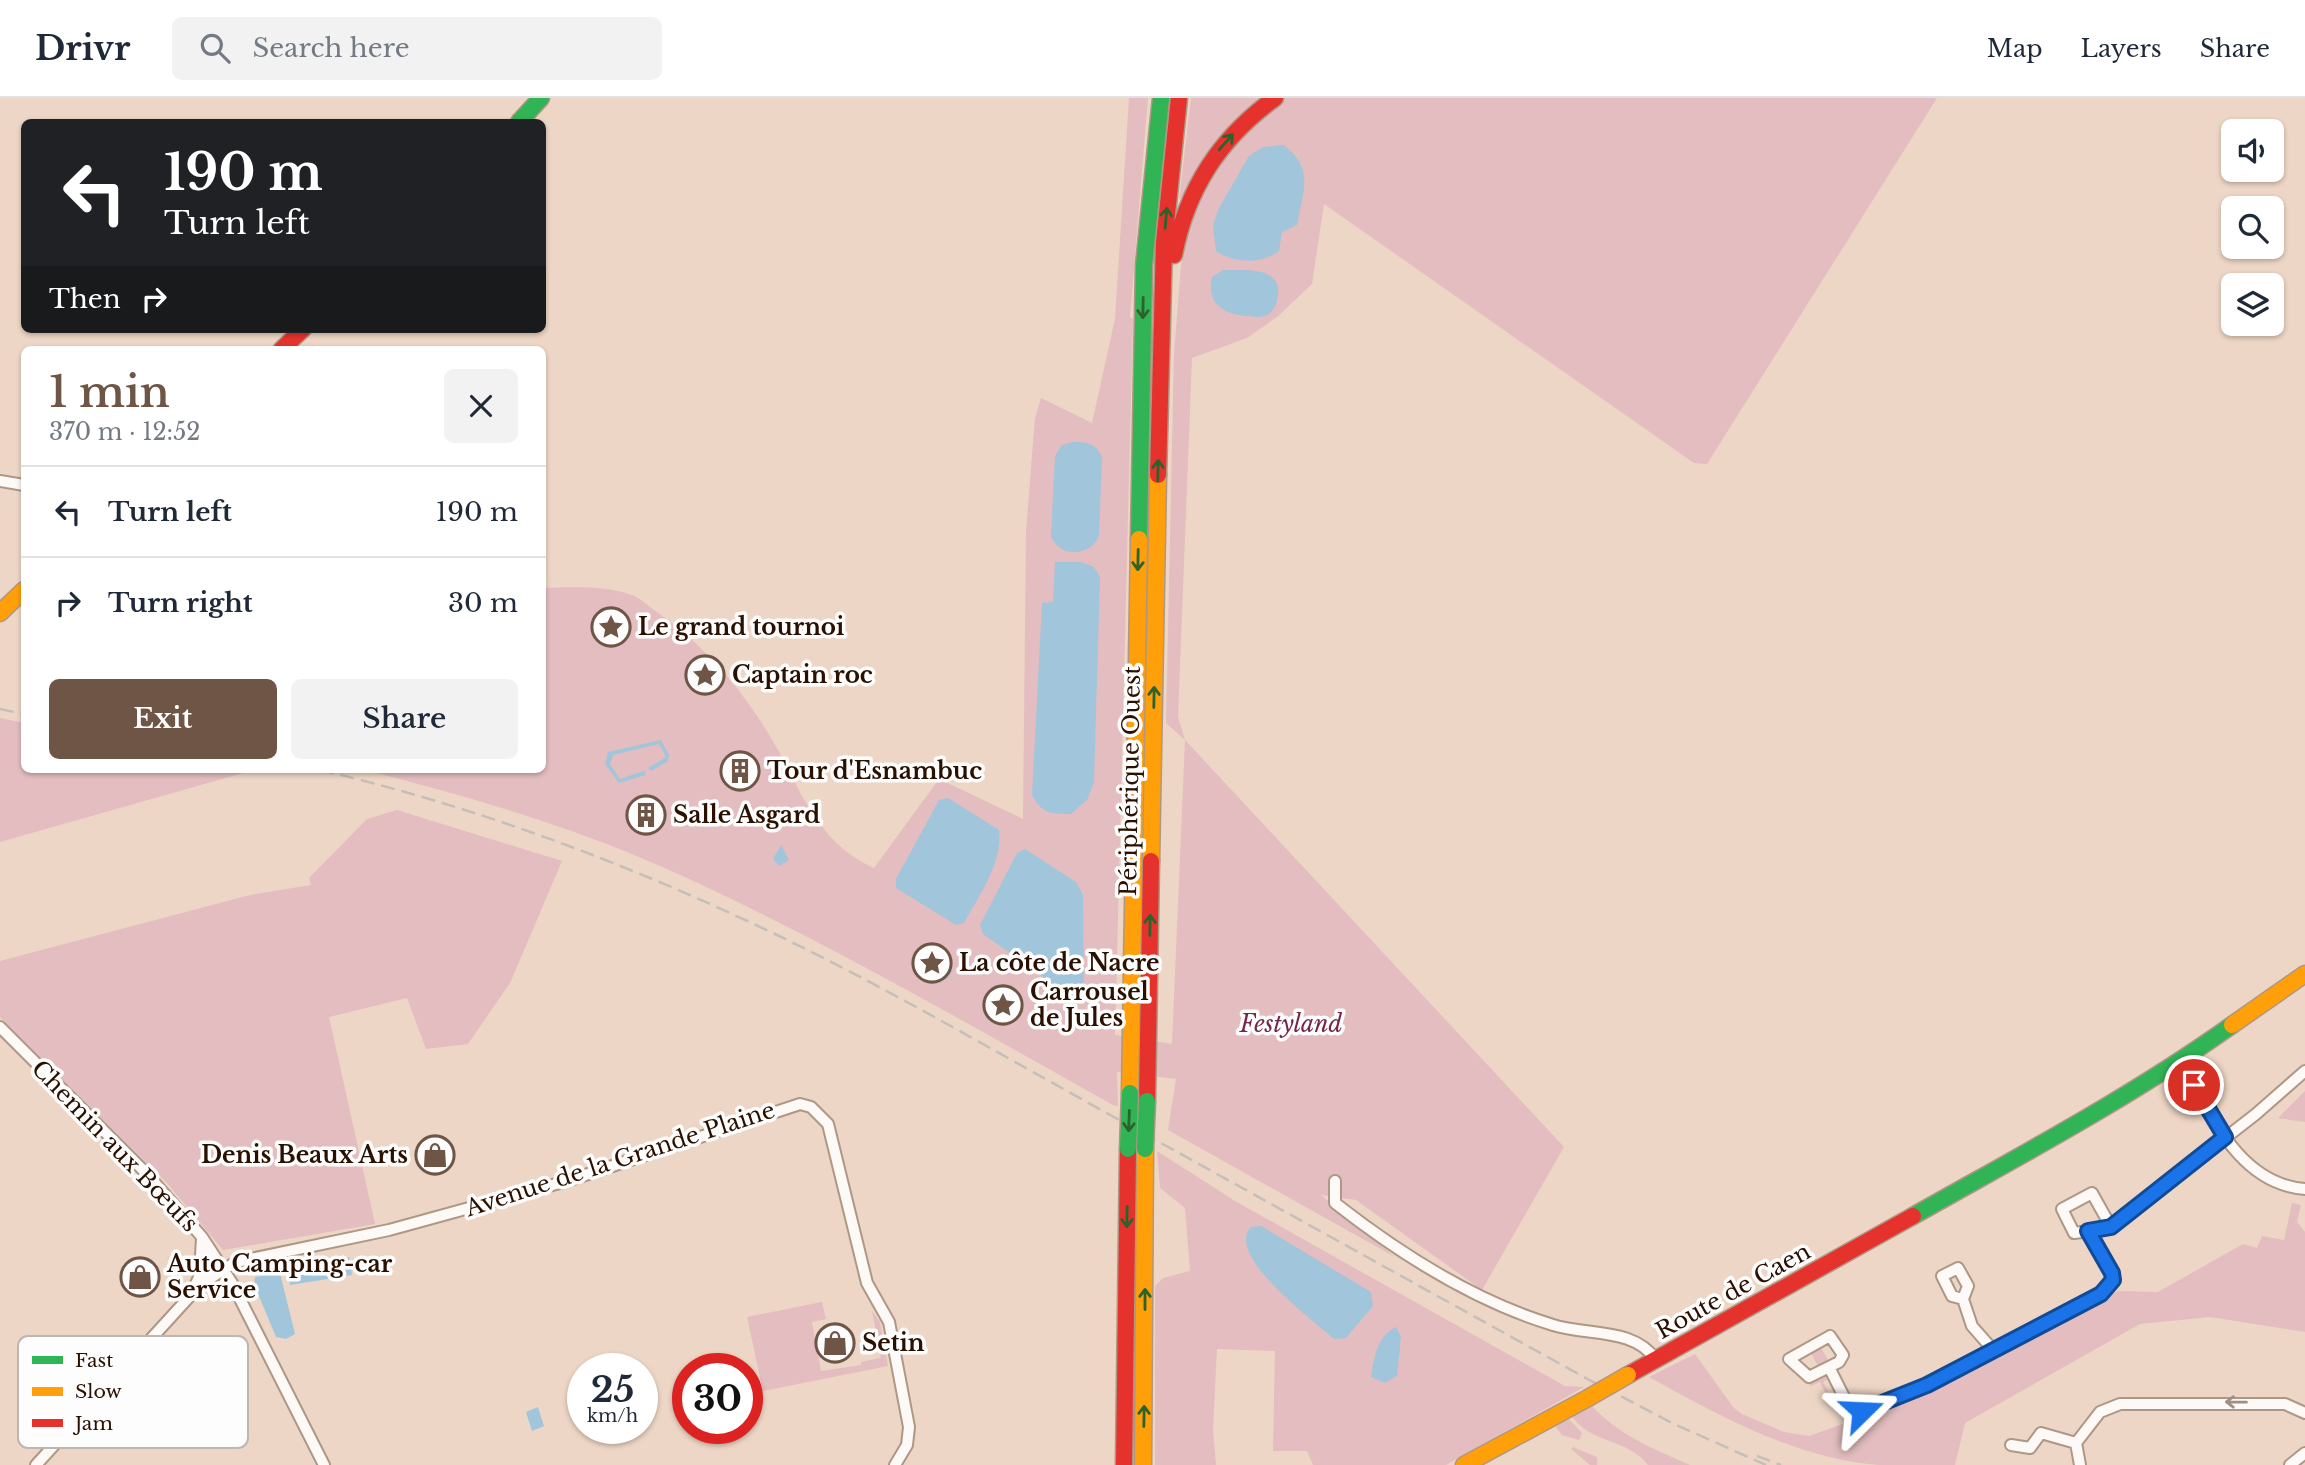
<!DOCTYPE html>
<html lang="en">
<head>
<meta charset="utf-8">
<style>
	body { margin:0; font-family:"Libre Baskerville",serif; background:#f2f2f3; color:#1f2937; height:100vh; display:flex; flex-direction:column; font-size:26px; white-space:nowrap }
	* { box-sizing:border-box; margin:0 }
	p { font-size:23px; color:#747a83 }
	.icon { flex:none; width:38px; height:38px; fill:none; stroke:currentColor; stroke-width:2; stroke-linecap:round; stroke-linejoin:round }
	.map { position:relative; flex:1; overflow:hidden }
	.details { position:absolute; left:21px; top:248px; width:525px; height:427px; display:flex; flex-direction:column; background:#fff; border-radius:10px; box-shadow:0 2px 5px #0004 }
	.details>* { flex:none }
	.guide { position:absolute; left:21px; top:21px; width:525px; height:214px; border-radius:10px; box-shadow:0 2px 5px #0004; background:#202124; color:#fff; overflow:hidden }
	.controls { position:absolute; left:2221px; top:21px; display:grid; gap:14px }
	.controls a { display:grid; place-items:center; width:63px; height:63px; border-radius:10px; background:#fff; box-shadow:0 2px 5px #0004; font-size:35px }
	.speed { position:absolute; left:567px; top:1255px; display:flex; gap:14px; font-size:35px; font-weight:700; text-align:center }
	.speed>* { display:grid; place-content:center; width:91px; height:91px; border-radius:50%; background:#fff; box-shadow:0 2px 5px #0004; line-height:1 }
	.speed small { font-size:18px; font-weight:400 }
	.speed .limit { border:10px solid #d22; background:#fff; color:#111 }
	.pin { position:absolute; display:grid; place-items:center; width:60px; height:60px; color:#fff; margin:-30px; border:4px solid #fff; border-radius:50%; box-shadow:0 2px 7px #0007 }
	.me { position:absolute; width:77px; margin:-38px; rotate:69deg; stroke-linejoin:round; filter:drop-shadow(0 0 5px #0008) }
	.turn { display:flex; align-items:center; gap:24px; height:147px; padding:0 28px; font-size:32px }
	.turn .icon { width:91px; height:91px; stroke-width:2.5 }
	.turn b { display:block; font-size:49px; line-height:60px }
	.then { display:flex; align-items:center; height:66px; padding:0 28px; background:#0003; gap:14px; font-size:26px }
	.round { display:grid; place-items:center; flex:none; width:74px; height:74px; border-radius:10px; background:#f2f2f3 }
	.head { display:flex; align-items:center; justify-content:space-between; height:119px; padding:0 28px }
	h1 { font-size:42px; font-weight:600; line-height:52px; color:#6e5545 }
	.cta { display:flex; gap:14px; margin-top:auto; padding:14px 28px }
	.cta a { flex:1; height:80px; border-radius:10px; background:#6e5545; color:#fff; font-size:28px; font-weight:600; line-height:80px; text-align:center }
	.cta a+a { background:#f2f2f3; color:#1f2937 }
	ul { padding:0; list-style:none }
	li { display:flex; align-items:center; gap:21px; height:91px; padding:0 28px; border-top:2px solid #e0e1e3 }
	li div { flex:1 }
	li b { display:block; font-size:26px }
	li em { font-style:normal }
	header { display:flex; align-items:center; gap:42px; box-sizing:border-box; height:98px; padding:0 35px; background:#fff; border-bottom:2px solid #e0e1e3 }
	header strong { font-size:33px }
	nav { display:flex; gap:38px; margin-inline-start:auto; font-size:24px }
	.search { width:490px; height:63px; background:#f2f2f3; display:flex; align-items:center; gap:18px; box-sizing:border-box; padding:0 24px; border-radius:10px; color:#747a83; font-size:26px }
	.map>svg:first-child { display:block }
	.green { fill:#e3bdbf }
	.water { fill:#a1c5db }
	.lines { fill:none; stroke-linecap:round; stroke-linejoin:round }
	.street-casing { stroke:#ae9785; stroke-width:14 }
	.fast-casing { stroke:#ae9785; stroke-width:19 }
	.slow-casing { stroke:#ae9785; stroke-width:19 }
	.jam-casing { stroke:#ae9785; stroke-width:19 }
	.street { stroke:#fcf9f6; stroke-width:10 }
	.fast { stroke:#30b455; stroke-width:16 }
	.slow { stroke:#ff9f0a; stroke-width:16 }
	.jam { stroke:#e5322d; stroke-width:16 }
	.rail { stroke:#c5beb9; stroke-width:2.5; stroke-dasharray:14 7; stroke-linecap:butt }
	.fast-bridge-casing { stroke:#ae9785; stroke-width:19; stroke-linecap:butt }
	.slow-bridge-casing { stroke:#ae9785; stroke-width:19; stroke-linecap:butt }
	.fast-bridge { stroke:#30b455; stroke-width:16 }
	.slow-bridge { stroke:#ff9f0a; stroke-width:16 }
	.oneway { stroke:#2d622a }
	.oneway2 { stroke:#9e9087 }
	.route-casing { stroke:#114b97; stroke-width:18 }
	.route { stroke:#1a73e8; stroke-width:12 }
	.labels { text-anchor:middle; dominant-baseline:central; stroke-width:7; stroke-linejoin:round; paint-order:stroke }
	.poi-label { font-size:23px; font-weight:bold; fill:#2a1000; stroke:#fdfdfd; text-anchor:start }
	.street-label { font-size:23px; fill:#2a1000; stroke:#fdfdfd }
	.park-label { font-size:23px; font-style:italic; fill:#732648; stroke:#fdfdfd }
	.key { fill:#fdfdfd; stroke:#beb6b1; stroke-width:2 }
	.key-label { font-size:19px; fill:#2a1000 }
</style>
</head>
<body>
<header>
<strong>Drivr</strong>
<div class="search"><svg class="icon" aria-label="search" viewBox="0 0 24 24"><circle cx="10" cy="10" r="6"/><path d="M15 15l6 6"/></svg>Search here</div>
<nav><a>Map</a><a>Layers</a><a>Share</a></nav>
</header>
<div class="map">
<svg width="2305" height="1367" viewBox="0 0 2305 1367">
	<rect width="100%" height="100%" fill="#edd6c5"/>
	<path class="green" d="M1129 0H1148L1130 219 1133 221 1115 937 1172 946 1185 642 1166 625 1174 256 1181 168 1188 133 1197 109 1229 45 1284 0H1937L1707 366 1694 365 1324 106 1312 186 1277 219 1247 240 1192 260 1178 619 1185 642 1564 1049 1482 1192 1356 1102 1321 1097 1395 1159 1168 1032 1176 981 1117 974 1118 1008 1113 1007C966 925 821 840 667 771 571 728 467 698 365 672H542L543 490C570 489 606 487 632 497 640 500 647 507 654 512 706 547 749 599 779 654 804 701 822 747 874 770L939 681 1023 721 1026 434 1035 320 1041 300 1092 325 1115 221Z
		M1191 0H1269L1179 102Z
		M0 620 24 625V672L250 673 0 744Z
		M397 712 562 763 510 885 468 946 426 951 407 900 329 919 375 1126 223 1152 167 1085 0 919V863L250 797 311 787 309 780 367 721Z
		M2305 993V1024L2278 1020Z
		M1157 1053 1235 1103 1565 1288 1584 1289 1446 1367H1313L1307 1353H1273L1275 1253 1217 1251 1213 1332 1216 1367H1155V1188L1163 1180 1190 1173 1185 1110 1160 1090Z
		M2292 1105 2301 1107 2297 1124 2305 1134V1234L2210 1219 2140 1226 1965 1325 1955 1367C1930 1367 1904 1367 1879 1367 1798 1361 1719 1318 1649 1279L1695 1256 1733 1309 1742 1316 1784 1334 1809 1338 1907 1303 2118 1193 2158 1194 2243 1146 2257 1150 2262 1138 2284 1142Z
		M822 1204 826 1221 812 1224 821 1273 861 1267V1264L881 1260 872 1213 880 1224 888 1268 763 1293 747 1219Z
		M1827 1245 1821 1250 1828 1262 1835 1259V1262L1813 1272 1818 1268 1811 1255Z
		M1825 1276 1830 1280 1823 1284 1834 1305 1842 1302 1843 1307 1833 1311 1820 1284 1811 1288 1807 1285Z
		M1591 1307C1618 1337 1654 1351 1690 1367H1648C1630 1341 1588 1345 1572 1318Z
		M1568 1320 1582 1335 1579 1342 1562 1337 1555 1328Z
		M1573 1349 1597 1359V1367H1590L1571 1351Z"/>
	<path class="water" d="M1284 47C1315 72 1303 92 1297 127L1282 134 1279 153C1261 166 1235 166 1216 153L1213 127 1219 110 1249 58 1263 49Z
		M1223 172C1242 173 1281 167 1278 197 1277 204 1275 211 1269 216 1263 220 1255 219 1248 218 1224 217 1206 206 1212 179Z
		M1073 344C1087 344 1097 345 1102 360L1099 438C1090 459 1059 460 1051 438L1055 358 1062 347Z
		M1055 464H1081L1094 469 1100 479 1094 684 1087 702 1071 716C1051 716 1042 716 1032 697L1042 505 1053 504Z
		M661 642 669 657 668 663 651 673 648 670 666 659 659 646 613 657 610 666 620 681 644 673 646 677 619 685 605 666 608 654Z
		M948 700 999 732C1003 765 979 797 964 825L956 827 896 790V781L939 702Z
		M781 747 789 762 779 768 773 761Z
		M1025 751 1076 784 1083 797 1084 902 1079 904 983 836 980 827 1017 755Z
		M928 858 953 872 947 881 940 883 920 872Z
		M1261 1128 1371 1194 1373 1208 1346 1240 1334 1241C1314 1223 1224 1157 1251 1129Z
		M349 1159 352 1177 290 1187 287 1170Z
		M280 1175 295 1236 286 1241 276 1239 254 1186 255 1179Z
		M1396 1229 1401 1239 1397 1278 1385 1285 1371 1279C1374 1260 1377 1238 1396 1229Z
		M538 1309 544 1328 532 1333 526 1314Z"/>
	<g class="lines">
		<g class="street-casing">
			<path id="street" d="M0 383 24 387
				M0 929 147 1076 202 1139 232 1185 324 1367
				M2180 963C2210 1014 2238 1086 2305 1091
				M1335 1083V1105C1400 1156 1474 1203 1553 1227 1587 1238 1634 1229 1656 1262
				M2089 1133 2074 1135 2062 1111 2092 1095 2111 1129
				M194 1190 200 1177 202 1139
				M1963 1201 1968 1188 1958 1170 1942 1178 1952 1198 1963 1201 1972 1228 1994 1253
				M1830 1238 1843 1257 1839 1264 1809 1279 1789 1261Z
				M1829 1269 1850 1311 1862 1313 1927 1287 2101 1196 2113 1182 2112 1175 2089 1133 2111 1129 2256 1016 2305 973
				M2011 1347 2030 1350 2041 1335 2076 1345
				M36 1367 201 1186 236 1164 389 1132 567 1083 800 1006 811 1009 828 1026 867 1185 889 1224 909 1329 907 1347 895 1367
				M2080 1367 2076 1345 2100 1314 2120 1306H2285L2305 1315
				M2290 1367 2305 1355"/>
		</g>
		<g class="fast-casing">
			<path id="fast" d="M519 24 541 0
				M1139 441 1144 167 1161 0
				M1913 1118C2021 1057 2131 999 2232 927"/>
		</g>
		<g class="slow-casing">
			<path id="slow" d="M0 515 24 492
				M1151 763 1158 377
				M2232 927 2305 876
				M1130 995 1139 441
				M1143 1367 1145 1051
				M1464 1367 1588 1300"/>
		</g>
		<g class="jam-casing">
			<path id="jam" d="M1174 157C1187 90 1220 40 1275 0
				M281 252 303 231
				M1158 377 1164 145 1179 0
				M1147 1003 1151 763
				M1628 1277 1913 1118
				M1124 1367 1128 1051"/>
		</g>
		<use href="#street" class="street"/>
		<use href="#fast" class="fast"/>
		<use href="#slow" class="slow"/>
		<use href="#jam" class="jam"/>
		<path class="rail" d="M0 611 24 616
			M320 672C478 709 631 767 777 837 885 889 989 950 1094 1008 1257 1098 1419 1188 1582 1278L1672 1325 1766 1367
			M1757 1358 1781 1367"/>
		<g class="fast-bridge-casing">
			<path id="fast-bridge" d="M1128 1051 1130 995
				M1145 1051 1147 1003"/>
		</g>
		<g class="slow-bridge-casing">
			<path id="slow-bridge" d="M1588 1300 1628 1277"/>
		</g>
		<use href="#fast-bridge" class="fast-bridge"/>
		<use href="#slow-bridge" class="slow-bridge"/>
	</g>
	<defs><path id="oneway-shaft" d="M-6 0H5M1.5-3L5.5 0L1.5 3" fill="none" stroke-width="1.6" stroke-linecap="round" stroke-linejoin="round" transform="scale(1.75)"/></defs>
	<g class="oneway">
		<use href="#oneway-shaft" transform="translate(1226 44) rotate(-49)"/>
		<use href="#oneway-shaft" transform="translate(1166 120) rotate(-85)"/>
		<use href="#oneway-shaft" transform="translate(1143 210) rotate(91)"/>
		<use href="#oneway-shaft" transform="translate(1158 372) rotate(-89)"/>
		<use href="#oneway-shaft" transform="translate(1138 462) rotate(91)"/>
		<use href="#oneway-shaft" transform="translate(1154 599) rotate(-89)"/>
		<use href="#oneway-shaft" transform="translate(1150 827) rotate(-89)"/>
		<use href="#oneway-shaft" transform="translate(1129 1023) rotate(92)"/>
		<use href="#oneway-shaft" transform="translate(1127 1119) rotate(91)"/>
		<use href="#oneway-shaft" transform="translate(1145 1201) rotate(-90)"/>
		<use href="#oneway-shaft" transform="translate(1144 1318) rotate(-89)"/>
	</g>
	<use class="oneway2" href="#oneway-shaft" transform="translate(2236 1304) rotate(-179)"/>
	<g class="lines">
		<g class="route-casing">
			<path id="route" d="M1862 1313 1927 1287 2101 1196 2113 1182 2112 1175 2088 1133 2111 1129 2225 1039 2194 987"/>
		</g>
		<use href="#route" class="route"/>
	</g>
	<defs>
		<g id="sight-ring" transform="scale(2.0125)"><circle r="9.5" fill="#fdfdfd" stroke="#6e5545" stroke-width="1.5"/><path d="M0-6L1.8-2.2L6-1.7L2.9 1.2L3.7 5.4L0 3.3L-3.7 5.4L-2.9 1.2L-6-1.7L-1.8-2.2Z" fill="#6e5545"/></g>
		<g id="building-ring" transform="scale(2.0125)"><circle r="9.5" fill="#fdfdfd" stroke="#6e5545" stroke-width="1.5"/><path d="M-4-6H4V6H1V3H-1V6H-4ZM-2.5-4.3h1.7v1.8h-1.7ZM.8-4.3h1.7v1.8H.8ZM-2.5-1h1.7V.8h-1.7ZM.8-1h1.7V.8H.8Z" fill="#6e5545"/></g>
		<g id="shop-ring" transform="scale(2.0125)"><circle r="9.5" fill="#fdfdfd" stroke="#6e5545" stroke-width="1.5"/><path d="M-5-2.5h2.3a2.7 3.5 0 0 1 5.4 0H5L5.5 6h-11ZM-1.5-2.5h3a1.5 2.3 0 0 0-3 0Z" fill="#6e5545"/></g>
	</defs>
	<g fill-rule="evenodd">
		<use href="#sight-ring" x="611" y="529"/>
		<use href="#sight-ring" x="705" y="577"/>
		<use href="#building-ring" x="740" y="673"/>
		<use href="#building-ring" x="646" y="717"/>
		<use href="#sight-ring" x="932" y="865"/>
		<use href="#sight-ring" x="1003" y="907"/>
		<use href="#shop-ring" x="435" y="1057"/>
		<use href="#shop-ring" x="140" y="1179"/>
		<use href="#shop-ring" x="835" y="1245"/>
	</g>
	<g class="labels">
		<g class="poi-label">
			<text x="638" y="529">Le grand tournoi</text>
			<text x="732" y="577">Captain roc</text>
			<text x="767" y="673">Tour d'Esnambuc</text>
			<text x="673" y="717">Salle Asgard</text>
			<text x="959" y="865">La côte de Nacre</text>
			<text x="1030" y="894">Carrousel<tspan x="1030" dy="26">de Jules</tspan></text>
			<text x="408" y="1057" text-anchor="end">Denis Beaux Arts</text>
			<text x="167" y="1166">Auto Camping-car<tspan x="167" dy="26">Service</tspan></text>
			<text x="862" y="1245">Setin</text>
		</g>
		<g class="street-label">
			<text transform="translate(1130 683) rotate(-89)">Périphérique Ouest</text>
			<text transform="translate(115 1048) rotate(46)">Chemin aux Bœufs</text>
			<text transform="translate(620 1061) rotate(-18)">Avenue de la Grande Plaine</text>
			<text transform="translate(1733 1193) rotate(-29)">Route de Caen</text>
		</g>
		<g class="park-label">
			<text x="1291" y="926">Festyland</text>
		</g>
	</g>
	<rect x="18" y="1238" width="230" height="112" rx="10" class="key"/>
	<rect x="32" y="1258" width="31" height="8" fill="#30b455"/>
	<rect x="32" y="1289" width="31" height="9" fill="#ff9f0a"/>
	<rect x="32" y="1321" width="31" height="8" fill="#e5322d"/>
	<g class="key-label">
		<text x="75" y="1269">Fast</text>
		<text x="75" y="1300">Slow</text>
		<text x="75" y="1332">Jam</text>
	</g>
</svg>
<div class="controls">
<a><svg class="icon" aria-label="sound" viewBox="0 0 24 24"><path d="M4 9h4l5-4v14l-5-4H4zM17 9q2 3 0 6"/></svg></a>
<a><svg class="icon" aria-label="search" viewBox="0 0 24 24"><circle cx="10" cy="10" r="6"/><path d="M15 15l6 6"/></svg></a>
<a><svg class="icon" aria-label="layers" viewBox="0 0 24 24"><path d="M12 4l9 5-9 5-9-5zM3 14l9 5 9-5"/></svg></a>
</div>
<div class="speed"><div>25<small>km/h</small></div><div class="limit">30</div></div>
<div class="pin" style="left:2194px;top:987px;background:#d93025"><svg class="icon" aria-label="arrive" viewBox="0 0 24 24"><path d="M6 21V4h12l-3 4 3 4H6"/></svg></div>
<svg class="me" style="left:1862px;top:1313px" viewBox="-20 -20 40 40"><path d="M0-17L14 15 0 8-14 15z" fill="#1a73e8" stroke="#fff" stroke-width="4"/></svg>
<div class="guide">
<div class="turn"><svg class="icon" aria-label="left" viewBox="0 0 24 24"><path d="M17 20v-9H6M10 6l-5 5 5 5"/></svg><div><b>190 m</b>Turn left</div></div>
<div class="then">Then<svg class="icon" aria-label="right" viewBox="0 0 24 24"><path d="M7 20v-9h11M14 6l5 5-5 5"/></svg></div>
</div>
<section class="details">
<div class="head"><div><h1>1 min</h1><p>370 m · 12:52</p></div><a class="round"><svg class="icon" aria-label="close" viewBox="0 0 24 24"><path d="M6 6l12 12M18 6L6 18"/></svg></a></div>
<ul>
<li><svg class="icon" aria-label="left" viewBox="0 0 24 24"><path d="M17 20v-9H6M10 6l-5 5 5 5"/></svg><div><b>Turn left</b></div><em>190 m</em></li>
<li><svg class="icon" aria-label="right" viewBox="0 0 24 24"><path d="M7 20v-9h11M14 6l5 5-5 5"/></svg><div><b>Turn right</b></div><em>30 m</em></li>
</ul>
<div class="cta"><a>Exit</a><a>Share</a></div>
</section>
</div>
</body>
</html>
